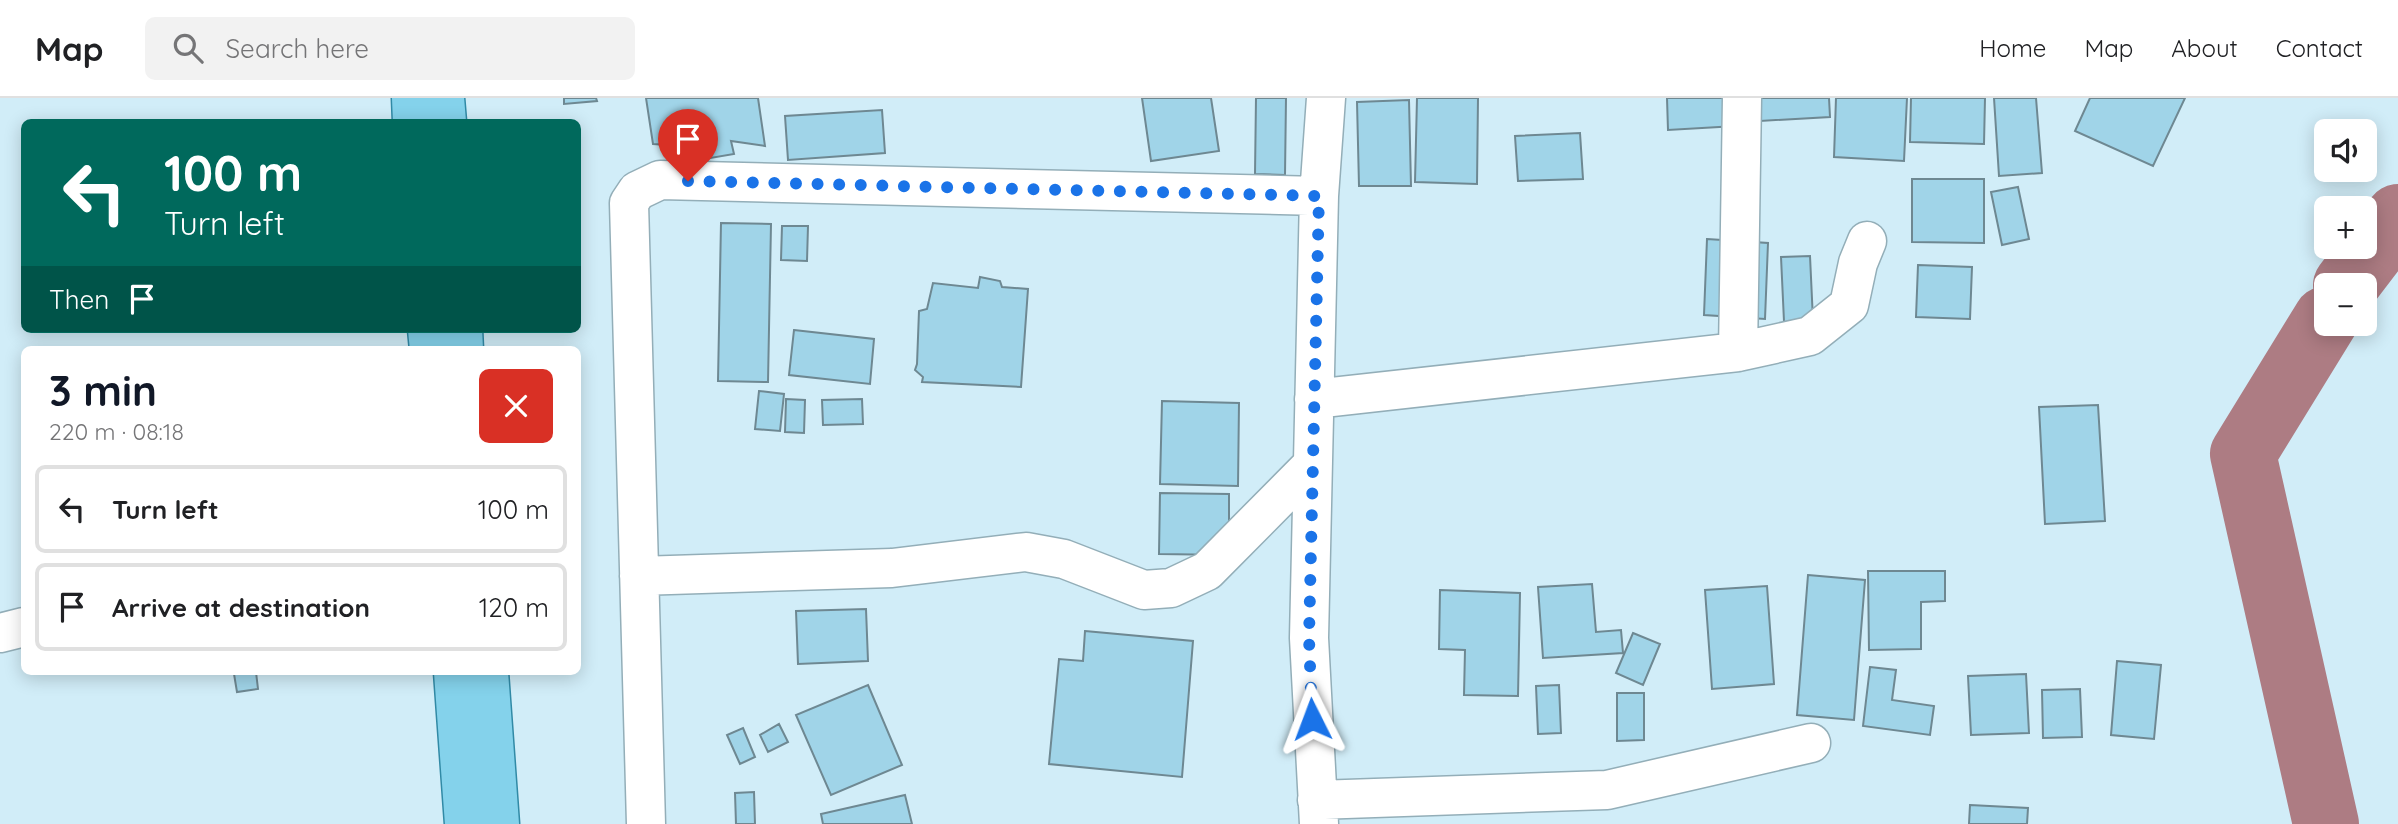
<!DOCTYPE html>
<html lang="en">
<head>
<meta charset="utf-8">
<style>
	body { margin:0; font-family:Quicksand,sans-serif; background:#f2f2f2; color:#202124; height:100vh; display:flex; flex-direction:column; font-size:26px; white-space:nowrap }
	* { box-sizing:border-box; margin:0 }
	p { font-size:23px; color:#757577 }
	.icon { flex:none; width:38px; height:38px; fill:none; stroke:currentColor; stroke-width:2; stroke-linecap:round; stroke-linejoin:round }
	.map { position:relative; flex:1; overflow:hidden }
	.drawer { position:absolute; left:21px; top:248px; width:560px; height:329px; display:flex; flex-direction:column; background:#fff; border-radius:10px; box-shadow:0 4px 18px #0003 }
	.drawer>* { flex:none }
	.guide { position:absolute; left:21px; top:21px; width:560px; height:214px; border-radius:10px; box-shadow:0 4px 18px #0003; background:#00695c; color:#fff; overflow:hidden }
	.tools { position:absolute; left:2314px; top:21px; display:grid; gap:14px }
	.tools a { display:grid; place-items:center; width:63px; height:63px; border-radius:10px; background:#fff; box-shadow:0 4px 18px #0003; font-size:35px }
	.pin { position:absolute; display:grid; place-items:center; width:60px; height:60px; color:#fff; margin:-72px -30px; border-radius:50% 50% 50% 0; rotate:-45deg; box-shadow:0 0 7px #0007 }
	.pin .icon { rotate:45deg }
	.me { position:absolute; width:77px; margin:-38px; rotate:357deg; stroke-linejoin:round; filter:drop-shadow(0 0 5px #0008) }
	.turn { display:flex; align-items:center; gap:24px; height:147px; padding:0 28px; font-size:32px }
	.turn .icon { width:91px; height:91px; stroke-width:2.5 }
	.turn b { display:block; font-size:49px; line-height:60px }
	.then { display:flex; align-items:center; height:66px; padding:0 28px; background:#0003; gap:14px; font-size:26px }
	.round { display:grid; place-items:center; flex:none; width:74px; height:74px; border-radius:10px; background:#f2f2f2 }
	.summary { display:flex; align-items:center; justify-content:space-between; height:119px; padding:0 28px }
	h1 { font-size:42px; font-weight:700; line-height:52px; color:#111827 }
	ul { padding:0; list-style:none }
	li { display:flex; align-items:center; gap:21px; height:88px; margin:0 14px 10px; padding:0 14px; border:4px solid #e0e0e0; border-radius:10px }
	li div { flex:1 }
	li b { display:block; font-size:26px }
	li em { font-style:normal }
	header { display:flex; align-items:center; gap:42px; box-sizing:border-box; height:98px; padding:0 35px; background:#fff; border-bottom:2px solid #e0e0e0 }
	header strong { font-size:33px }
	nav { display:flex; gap:38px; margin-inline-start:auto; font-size:24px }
	.search { width:490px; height:63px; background:#f2f2f2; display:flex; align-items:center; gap:18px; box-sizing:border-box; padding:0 24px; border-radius:10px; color:#757577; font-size:26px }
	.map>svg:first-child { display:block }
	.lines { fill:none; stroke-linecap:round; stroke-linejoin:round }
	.river { stroke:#ad7c83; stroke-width:66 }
	.building { fill:#a0d4e8; stroke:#6e8892; stroke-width:2 }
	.street-casing { stroke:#93aeb8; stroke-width:41 }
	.primary-casing { stroke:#318aa6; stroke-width:41 }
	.street { stroke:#fff; stroke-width:38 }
	.primary { stroke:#84d2eb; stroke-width:38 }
	.route { stroke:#1a73e8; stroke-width:12; stroke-dasharray:0 21.6 }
</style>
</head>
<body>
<header>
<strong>Map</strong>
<div class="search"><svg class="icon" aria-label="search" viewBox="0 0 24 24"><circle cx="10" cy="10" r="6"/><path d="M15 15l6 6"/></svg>Search here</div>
<nav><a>Home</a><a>Map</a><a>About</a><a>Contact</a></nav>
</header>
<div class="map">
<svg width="2398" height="726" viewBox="0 0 2398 726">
	<rect width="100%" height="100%" fill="#d1edf8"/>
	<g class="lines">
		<path class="river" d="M2346 187 2398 119
			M2326 221 2243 356 2326 726"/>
	</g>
	<path class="building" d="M564 0H596L597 3 564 6Z
		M646 0H758L765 48 731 43 734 56 693 63 686 48 653 46Z
		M1142 0H1211L1219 53 1151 63Z
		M1256 0H1286L1285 77 1255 76Z
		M1417 0H1478L1477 86 1415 84Z
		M1667 0H1733L1736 28 1668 32Z
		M1759 0H1829L1830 19 1760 23Z
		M1836 0H1907L1904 63 1834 59Z
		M1911 0H1985L1984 46 1910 44Z
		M1994 0H2036L2042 75 1999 78Z
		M2090 0H2185L2153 68 2075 33Z
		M1409 2 1411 88H1359L1357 4Z
		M882 12 885 55 788 62 785 18Z
		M1580 35 1583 81 1518 83 1515 38Z
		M1912 81H1984V145L1912 144Z
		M2018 89 2029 141 2002 147 1991 94Z
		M721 125 771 126 768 284 718 283Z
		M782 128H808L807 163 781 162Z
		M1707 141 1768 145 1765 221 1704 217Z
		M1810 158 1814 244 1785 245 1781 159Z
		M1918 167 1972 169 1970 221 1916 219Z
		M980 179 1000 183 1002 189 1028 191 1021 289 922 284 923 279 915 272 917 266 919 213 927 211 933 185 978 190Z
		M794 232 874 241 870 286 789 277Z
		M759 293 784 296 780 333 755 331Z
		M786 301 805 302 804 335 785 334Z
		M862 301 863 326 823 327 822 302Z
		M1162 303 1239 305 1238 388 1160 386Z
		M2098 307 2105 423 2045 426 2039 309Z
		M1160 395 1229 396V457L1159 456Z
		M1868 473H1945V503L1921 504V551L1869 552Z
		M1808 477 1865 482 1854 622 1797 617Z
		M1592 486 1596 534 1621 532 1623 555 1543 560 1538 489Z
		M1767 488 1774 586 1712 591 1705 492Z
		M1440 492 1520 495 1518 598 1464 597 1465 552 1439 551Z
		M866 511 868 563 798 566 796 513Z
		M1085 533 1193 543 1182 679 1049 666 1059 561 1083 563Z
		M1633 535 1660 546 1643 587 1616 575Z
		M2117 563 2161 567 2154 641 2111 637Z
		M1870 569 1896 572 1892 602 1934 608 1930 637 1863 628Z
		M256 574 258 591 237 594 234 576Z
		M2026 576 2029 635 1971 637 1968 578Z
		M868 587 902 667 831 697 796 617Z
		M1559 587 1561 635 1538 636 1536 588Z
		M2080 591 2082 639 2043 640 2042 592Z
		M1617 595H1644V642L1617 643Z
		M779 626 788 644 768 654 760 637Z
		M743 630 755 659 740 666 727 637Z
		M754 694 755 726H736L735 695Z
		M905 697 912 726H823L821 716Z
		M1970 707 2028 710 2027 726H1969Z"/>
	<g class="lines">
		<g class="street-casing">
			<path id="street" d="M1738 254 1742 0
				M1314 301 1738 254 1810 238 1849 207 1858 165 1867 143
				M639 478 892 470 1026 454 1064 461 1144 492 1171 490 1207 473 1313 366
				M0 535 24 529
				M1317 702 1607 692 1811 645
				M646 726 629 105 637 93 660 82 1319 98
				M1319 726 1309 540 1319 98 1326 0"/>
		</g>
		<g class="primary-casing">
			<path id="primary" d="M411 0 412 24
				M445 0 447 24
				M427 231 429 252
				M463 231 464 252
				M453 574 464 726
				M489 574 500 726"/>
		</g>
		<use href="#street" class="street"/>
		<use href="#primary" class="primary"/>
	</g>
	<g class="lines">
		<path class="route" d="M688 83 1319 98 1309 540 1312 621"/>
	</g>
</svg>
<div class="tools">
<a><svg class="icon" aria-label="sound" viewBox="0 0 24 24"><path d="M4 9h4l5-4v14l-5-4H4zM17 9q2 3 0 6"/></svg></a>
<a>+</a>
<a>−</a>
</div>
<div class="pin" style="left:688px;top:83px;background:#d93025"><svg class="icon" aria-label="arrive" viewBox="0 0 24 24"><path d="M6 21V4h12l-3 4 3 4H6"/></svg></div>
<svg class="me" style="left:1312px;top:621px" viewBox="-20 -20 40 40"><path d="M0-17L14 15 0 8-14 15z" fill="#1a73e8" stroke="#fff" stroke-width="4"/></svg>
<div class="guide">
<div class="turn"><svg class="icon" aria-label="left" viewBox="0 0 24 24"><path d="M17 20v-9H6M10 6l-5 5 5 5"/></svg><div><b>100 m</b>Turn left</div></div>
<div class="then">Then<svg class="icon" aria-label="arrive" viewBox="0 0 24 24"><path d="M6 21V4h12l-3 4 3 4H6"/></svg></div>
</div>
<section class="drawer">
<div class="summary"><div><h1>3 min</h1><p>220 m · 08:18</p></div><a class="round" style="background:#d93025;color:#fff"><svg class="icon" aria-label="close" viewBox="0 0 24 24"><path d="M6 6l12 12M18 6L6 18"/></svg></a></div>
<ul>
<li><svg class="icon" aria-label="left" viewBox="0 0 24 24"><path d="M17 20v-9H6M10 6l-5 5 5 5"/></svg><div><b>Turn left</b></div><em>100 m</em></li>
<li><svg class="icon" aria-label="arrive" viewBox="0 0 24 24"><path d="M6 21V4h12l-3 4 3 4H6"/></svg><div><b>Arrive at destination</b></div><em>120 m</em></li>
</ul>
</section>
</div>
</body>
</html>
